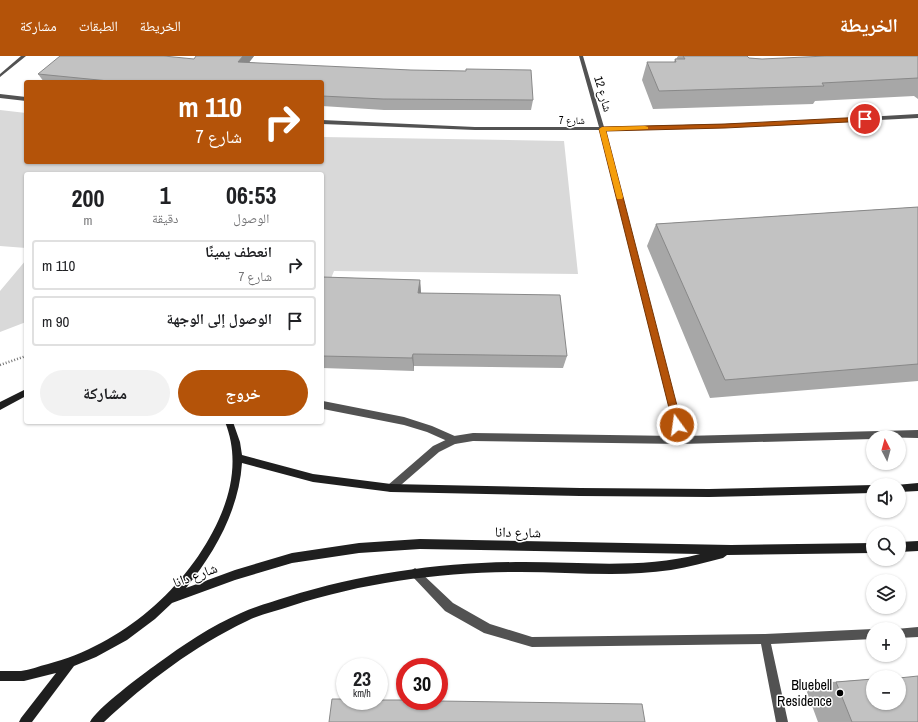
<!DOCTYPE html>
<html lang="ar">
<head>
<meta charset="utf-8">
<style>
	body { margin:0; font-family:"Archivo Narrow","Noto Naskh Arabic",sans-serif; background:#f2f2f2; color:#202124; direction:rtl; height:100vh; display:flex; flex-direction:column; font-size:15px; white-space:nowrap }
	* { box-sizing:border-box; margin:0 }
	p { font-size:13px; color:#757577 }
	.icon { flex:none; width:22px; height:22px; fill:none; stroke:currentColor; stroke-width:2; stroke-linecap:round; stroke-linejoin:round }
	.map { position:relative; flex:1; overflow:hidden; direction:ltr }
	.panel { position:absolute; left:24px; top:116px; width:300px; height:252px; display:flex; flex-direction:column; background:#fff; border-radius:4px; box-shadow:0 1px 3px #0004; direction:rtl }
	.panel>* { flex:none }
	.top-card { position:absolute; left:24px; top:24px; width:300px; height:84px; border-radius:4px; box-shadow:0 1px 3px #0004; direction:rtl; background:#b45309; color:#fff; overflow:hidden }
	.needle { width:26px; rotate:354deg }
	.fabs { position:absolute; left:866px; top:374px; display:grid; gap:8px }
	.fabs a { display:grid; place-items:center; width:40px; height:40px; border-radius:50%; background:#fff; box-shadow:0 1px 3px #0004; font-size:20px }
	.speed { position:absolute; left:336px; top:602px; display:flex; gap:8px; font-size:20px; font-weight:700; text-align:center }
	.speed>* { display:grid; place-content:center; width:52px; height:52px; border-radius:50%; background:#fff; box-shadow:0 1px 3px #0004; line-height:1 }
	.speed small { font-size:10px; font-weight:400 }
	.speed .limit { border:6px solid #d22; background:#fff; color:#111 }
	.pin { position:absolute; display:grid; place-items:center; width:34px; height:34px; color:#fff; margin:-17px; border:2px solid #fff; border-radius:50%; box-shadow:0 1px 4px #0007 }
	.me { position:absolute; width:44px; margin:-22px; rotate:346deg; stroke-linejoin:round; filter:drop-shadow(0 0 3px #0008) }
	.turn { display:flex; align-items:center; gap:14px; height:84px; padding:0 16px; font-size:18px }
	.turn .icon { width:52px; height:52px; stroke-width:2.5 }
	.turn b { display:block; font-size:28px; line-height:34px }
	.eta { display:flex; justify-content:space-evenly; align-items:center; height:68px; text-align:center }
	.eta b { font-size:24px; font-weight:700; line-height:28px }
	.button { display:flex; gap:8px; margin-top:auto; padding:8px 16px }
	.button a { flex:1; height:46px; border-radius:24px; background:#b45309; color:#fff; font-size:16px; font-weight:700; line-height:46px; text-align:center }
	.button a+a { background:#f2f2f2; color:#202124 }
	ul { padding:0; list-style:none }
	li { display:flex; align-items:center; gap:12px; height:50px; margin:0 8px 6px; padding:0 8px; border:2px solid #e0e0e0; border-radius:4px }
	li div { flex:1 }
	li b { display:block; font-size:15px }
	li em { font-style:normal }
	header { display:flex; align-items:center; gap:24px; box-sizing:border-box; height:56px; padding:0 20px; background:#b45309; color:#fff }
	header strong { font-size:19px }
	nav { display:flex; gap:22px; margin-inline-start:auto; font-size:14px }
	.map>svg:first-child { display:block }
	.green { fill:#d9d9d9 }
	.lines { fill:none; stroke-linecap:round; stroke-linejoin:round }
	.path { stroke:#747474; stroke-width:2.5; stroke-dasharray:1 2; stroke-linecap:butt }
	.lane { fill:#525252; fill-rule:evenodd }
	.street { fill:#525252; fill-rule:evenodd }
	.secondary { fill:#1f1f1f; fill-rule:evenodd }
	.wall { fill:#a7a7a7 }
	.shaded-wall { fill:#888 }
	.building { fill:#c2c2c2; stroke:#888 }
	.route { fill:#b45309; stroke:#753606 }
	.slow { fill:#f59e0b }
	.poi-dot { fill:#000; stroke:#fff; stroke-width:1.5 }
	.labels { text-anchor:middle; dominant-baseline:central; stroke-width:3; stroke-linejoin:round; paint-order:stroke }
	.far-street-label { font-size:10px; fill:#000; stroke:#fff }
	.street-label { font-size:12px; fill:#000; stroke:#fff }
	.near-street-label { font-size:14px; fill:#000; stroke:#fff }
	.near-poi-label { font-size:14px; fill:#000; stroke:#fff; text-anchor:end }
</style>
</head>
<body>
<header>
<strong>الخريطة</strong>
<nav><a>الخريطة</a><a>الطبقات</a><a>مشاركة</a></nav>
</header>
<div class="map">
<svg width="918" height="666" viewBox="0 0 918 666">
	<rect width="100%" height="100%" fill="#fff"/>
	<path class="green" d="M0 54 26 57V106H322V81L564 85 578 218 334 215 322 245V118H26V192L0 190Z
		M26 204V266L0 276V235Z"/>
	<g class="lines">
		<path class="path" d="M0 309 26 300"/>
		<path class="lane" d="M323 345 404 361 432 370 457 381 458 384 457 387 454 388 427 376 404 369 323 353Z"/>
		<path class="street" d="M21 0H26L0 21V18Z
			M579 0H583L604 71 760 67 918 58V62L760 70 605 74 684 380 918 374V382L873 381V383L681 388 473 385 455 388 439 396 394 435 391 436 388 435 387 432 388 429 433 390 454 380 473 377 676 380 600 74H475L322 68V64L475 71H599Z
			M0 38 26 41V45L0 42Z
			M415 512 418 514 453 547 490 568 532 581 765 578 873 573V583L771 588 788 666H776L761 588 532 591 484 577 445 555 412 520 410 517 412 514Z
			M918 571V581L899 582V573H896Z"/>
		<path class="secondary" d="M26 333V340L0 354V346Z
			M225 366H233L240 386 242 399 313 418 391 428 580 432 709 433 873 429V437L709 441 580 440 391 436 313 426 242 407C239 454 215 496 186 532L235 514 292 497 359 487 420 483 731 489 873 487V497L727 499 723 502C706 506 689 511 671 514 618 522 563 515 509 516 435 517 362 527 291 550 276 555 261 558 247 565 194 590 147 626 104 666H90C96 653 143 618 157 608 183 589 211 570 241 557 256 550 272 546 287 541 365 517 443 506 524 506 583 506 642 513 700 498L420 493 359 497 292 507 235 524 172 547 155 563 127 584 96 601 74 610 32 666H19L21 662 56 617 24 625H0V615C7 615 14 615 21 615 30 614 39 610 48 608 121 589 188 532 219 463 233 432 238 398 225 366Z
			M918 427V435L899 436V429H896Z
			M918 485V495L899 496V486Z"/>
	</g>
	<path class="wall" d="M196 0H254L249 6 533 44 531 54H384L322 50V26H44L38 18 194 3Z
		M678 0H747L749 2 762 3 918 0V43L914 40 815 45 813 48 653 53 642 24 647 6H674L675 3H676Z
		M918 151V325L710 342 647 190 656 168Z
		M322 221 420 224 421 237 567 300 563 312 414 310V315L322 312Z
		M873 623 918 666H818L804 628Z"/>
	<path class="shaded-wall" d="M243 0H254L242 16 238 6Z
		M420 224 421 237H418Z
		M413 298 414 310V315L412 302Z"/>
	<path class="building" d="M60 0H164L194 3 196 0H243L238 6 411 14 466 15V13L531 14 533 44 383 43 322 40V26H119L38 18Z
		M683 0H747L749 2 762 3 826 0H918V22L822 27 824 30 659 35 647 6H676L675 3H685Z
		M918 151V308L725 324 656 168Z
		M322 221 420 224 418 237 560 239 567 300 413 298 412 302 322 300Z
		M918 620V666H852L836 626 873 623V647H899V622Z
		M332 643H345V645H379V644H405V645H439L642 648 645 666H329Z"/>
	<path class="route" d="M865 61 868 62V65L725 72 606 75 682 369 680 372 677 373 674 372 599 73 602 71 725 68Z"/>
	<path class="slow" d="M645 70 648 71V73L606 75 623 141 622 143H617L599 73 602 71Z"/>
	<circle class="poi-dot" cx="840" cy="637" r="4"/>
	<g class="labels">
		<g class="far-street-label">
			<text x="572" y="64">شارع 7</text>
		</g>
		<g class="street-label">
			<text transform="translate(603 38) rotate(74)">شارع 12</text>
		</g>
		<g class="near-street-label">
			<text transform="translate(518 476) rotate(1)">شارع دانا</text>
			<text transform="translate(195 519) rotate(-20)">شارع دانا</text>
		</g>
		<g class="near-poi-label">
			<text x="832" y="629">Bluebell<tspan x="832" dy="16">Residence</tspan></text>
		</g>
	</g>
</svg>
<div class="fabs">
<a><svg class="needle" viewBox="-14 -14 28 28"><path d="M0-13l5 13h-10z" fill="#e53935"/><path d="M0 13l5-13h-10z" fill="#757577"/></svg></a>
<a><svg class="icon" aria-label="sound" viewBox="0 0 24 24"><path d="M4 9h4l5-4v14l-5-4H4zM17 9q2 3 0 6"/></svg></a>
<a><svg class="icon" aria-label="search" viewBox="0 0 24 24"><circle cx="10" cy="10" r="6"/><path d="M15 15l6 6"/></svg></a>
<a><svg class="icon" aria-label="layers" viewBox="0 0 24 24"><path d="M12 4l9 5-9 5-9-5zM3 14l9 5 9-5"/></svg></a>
<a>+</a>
<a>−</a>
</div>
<div class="speed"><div>23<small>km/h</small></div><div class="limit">30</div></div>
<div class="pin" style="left:865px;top:63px;background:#d93025"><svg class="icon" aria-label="arrive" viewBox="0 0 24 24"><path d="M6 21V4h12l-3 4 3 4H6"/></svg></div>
<svg class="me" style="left:677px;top:369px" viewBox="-20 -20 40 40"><circle r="17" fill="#b45309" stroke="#fff" stroke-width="3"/><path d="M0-11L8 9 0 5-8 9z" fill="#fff"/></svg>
<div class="top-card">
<div class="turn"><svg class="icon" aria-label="right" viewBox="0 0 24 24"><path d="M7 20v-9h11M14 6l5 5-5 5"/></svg><div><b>110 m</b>شارع 7</div></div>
</div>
<section class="panel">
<div class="eta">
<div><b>06:53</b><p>الوصول</p></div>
<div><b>1</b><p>دقيقة</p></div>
<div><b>200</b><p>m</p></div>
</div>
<ul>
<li><svg class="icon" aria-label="right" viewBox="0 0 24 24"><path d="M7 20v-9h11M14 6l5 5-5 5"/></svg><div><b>انعطف يمينًا</b><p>شارع 7</p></div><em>110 m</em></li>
<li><svg class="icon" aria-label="arrive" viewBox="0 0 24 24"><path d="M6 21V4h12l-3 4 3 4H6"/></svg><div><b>الوصول إلى الوجهة</b></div><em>90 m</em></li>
</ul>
<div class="button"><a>خروج</a><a>مشاركة</a></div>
</section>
</div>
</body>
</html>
